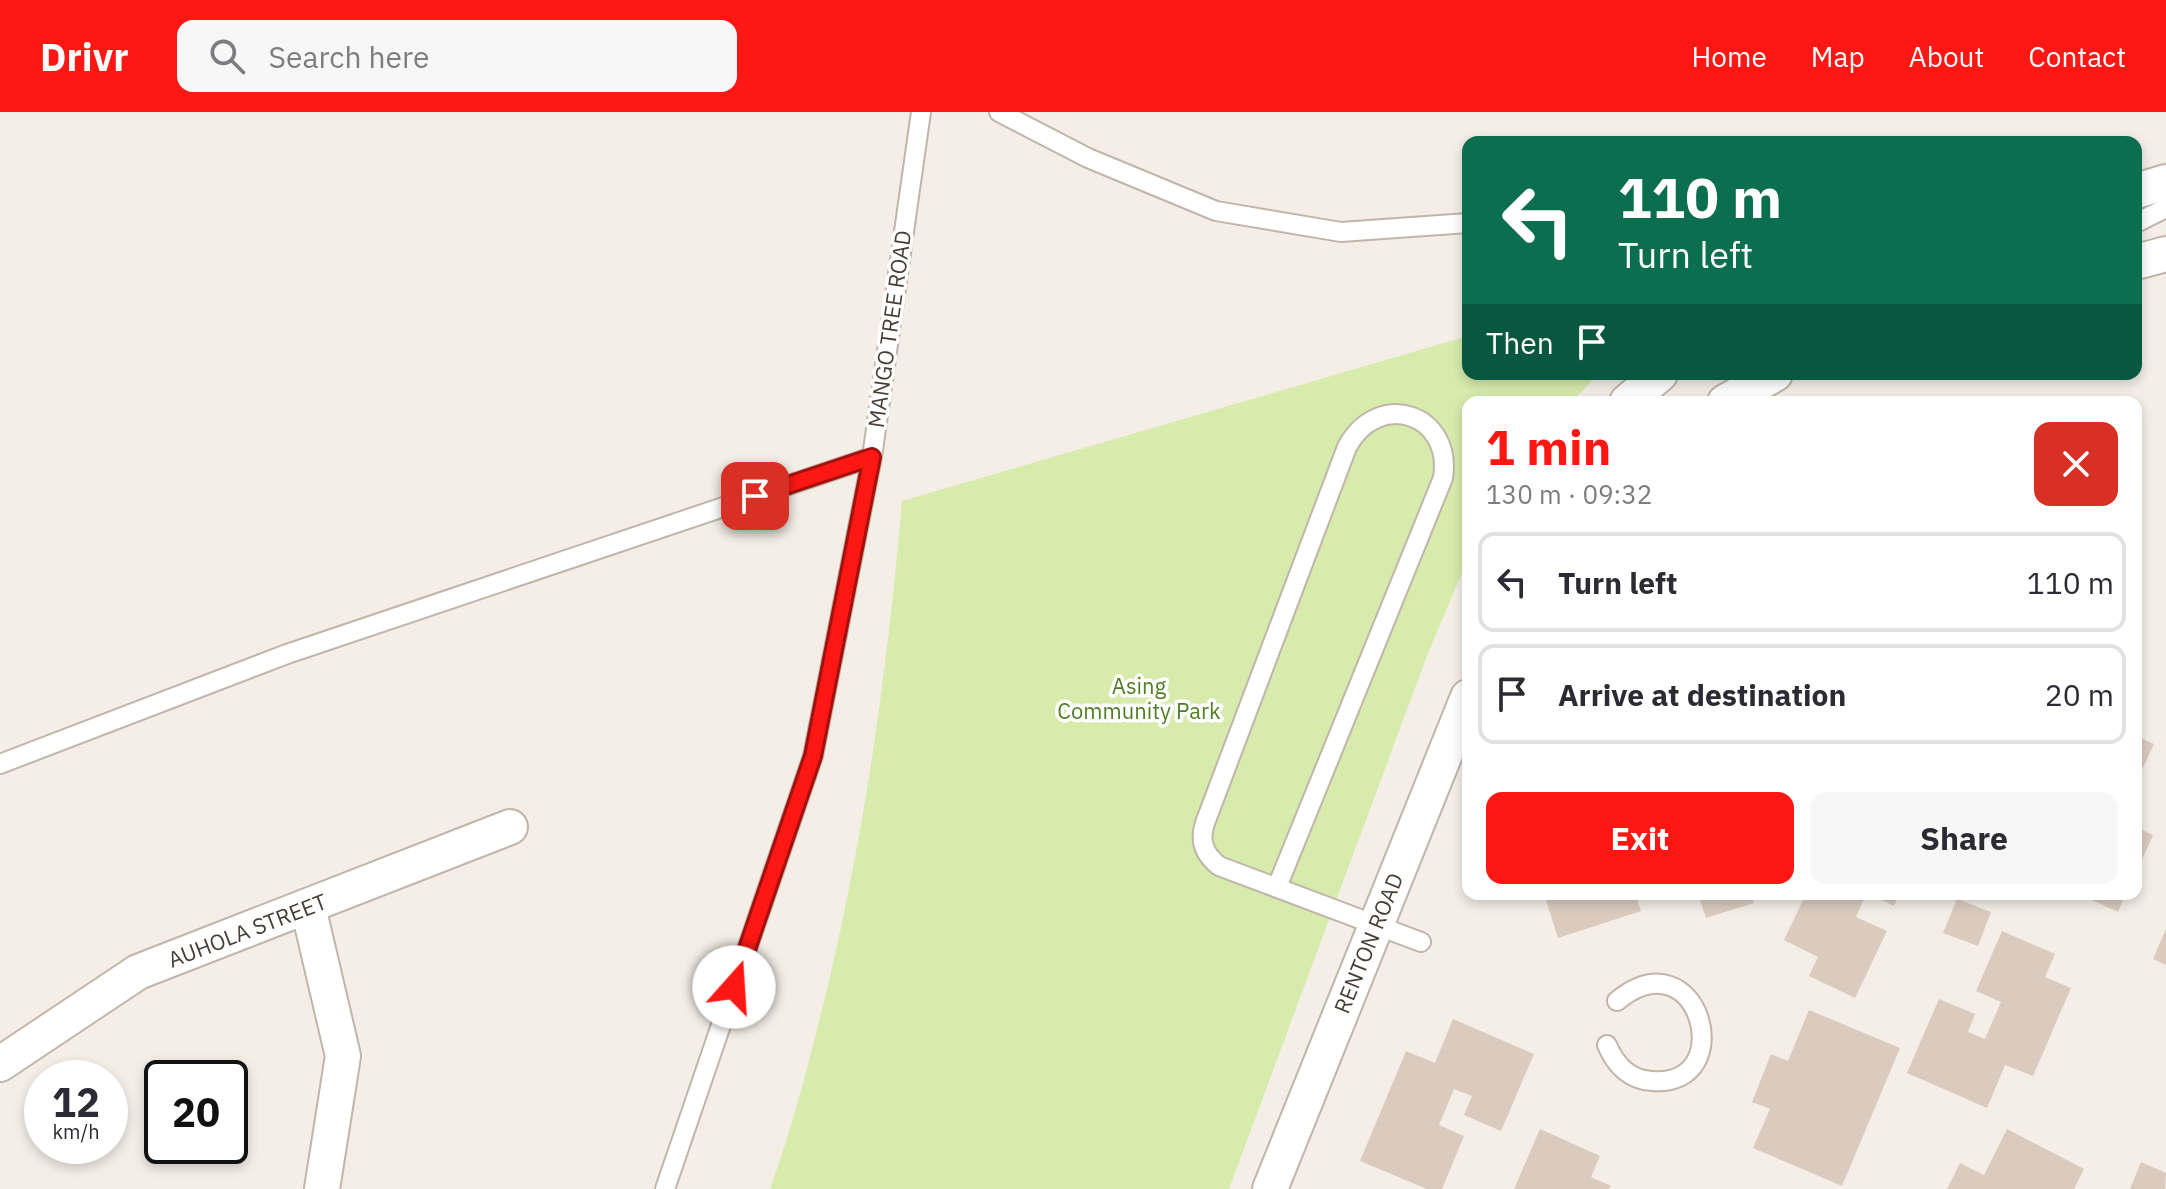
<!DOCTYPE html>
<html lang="en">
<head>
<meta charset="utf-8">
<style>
	body { margin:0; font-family:"IBM Plex Sans",sans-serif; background:#f7f7f7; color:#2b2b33; height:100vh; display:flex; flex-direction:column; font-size:30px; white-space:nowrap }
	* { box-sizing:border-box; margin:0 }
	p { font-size:26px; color:#7c7c81 }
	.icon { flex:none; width:44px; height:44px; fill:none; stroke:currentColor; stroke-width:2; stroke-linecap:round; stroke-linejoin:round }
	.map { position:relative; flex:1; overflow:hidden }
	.details { position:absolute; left:1462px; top:284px; width:680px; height:504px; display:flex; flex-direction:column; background:#fff; border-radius:16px; box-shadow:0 4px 12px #0003 }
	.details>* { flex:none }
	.hud { position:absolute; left:1462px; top:24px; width:680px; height:244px; border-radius:16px; box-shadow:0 4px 12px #0003; background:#0b6e4f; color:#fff; overflow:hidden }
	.speed { position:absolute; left:24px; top:948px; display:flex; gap:16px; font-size:40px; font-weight:700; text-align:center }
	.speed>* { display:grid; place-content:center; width:104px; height:104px; border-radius:50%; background:#fff; box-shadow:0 4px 12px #0003; line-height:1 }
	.speed small { font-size:20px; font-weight:400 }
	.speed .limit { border:4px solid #111; border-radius:12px; background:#fff; color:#111 }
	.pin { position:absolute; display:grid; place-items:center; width:68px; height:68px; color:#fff; margin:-34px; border-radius:16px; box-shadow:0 4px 12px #0006 }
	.me { position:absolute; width:88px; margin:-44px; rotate:19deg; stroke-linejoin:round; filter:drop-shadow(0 0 6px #0008) }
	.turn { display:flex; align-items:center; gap:28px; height:168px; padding:0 24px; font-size:36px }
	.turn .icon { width:104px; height:104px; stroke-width:2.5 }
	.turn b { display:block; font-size:56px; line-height:68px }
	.then { display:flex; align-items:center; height:76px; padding:0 24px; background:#0003; gap:16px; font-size:30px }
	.round { display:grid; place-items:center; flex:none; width:84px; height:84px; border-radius:16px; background:#f7f7f7 }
	.headline { display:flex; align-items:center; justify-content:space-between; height:136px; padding:0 24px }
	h1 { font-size:48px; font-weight:700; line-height:60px; color:#ff1813 }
	.button { display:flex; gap:16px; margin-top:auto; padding:16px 24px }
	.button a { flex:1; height:92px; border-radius:16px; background:#ff1813; color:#fff; font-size:32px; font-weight:700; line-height:92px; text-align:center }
	.button a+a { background:#f7f7f7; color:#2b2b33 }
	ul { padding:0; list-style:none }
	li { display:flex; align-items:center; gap:24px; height:100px; margin:0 16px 12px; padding:0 8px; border:4px solid #e1e1e2; border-radius:16px }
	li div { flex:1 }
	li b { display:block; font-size:30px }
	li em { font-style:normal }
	header { display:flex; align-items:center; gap:48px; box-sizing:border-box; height:112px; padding:0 40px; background:#ff1813; color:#fff }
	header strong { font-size:38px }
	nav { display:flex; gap:44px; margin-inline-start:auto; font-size:28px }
	.search { width:560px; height:72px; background:#f7f7f7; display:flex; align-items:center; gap:20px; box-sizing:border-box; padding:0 28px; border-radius:16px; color:#7c7c81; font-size:30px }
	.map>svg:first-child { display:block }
	.green { fill:#d7ebad }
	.building { fill:#dacbbe }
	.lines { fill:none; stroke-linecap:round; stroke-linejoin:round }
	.service-casing { stroke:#c0b5a8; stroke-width:22 }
	.minor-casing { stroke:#c0b5a8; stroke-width:38 }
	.service { stroke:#fff; stroke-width:18 }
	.minor { stroke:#fff; stroke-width:34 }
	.route-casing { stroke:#a6100c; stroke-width:20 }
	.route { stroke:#ff1813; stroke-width:14 }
	.labels { text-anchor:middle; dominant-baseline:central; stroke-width:7; stroke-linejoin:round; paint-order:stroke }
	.street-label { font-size:22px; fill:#483e35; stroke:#fff }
	.park-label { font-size:22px; fill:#517e24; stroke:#fff }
</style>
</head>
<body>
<header>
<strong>Drivr</strong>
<div class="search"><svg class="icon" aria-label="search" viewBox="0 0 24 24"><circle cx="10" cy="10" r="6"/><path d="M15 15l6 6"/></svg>Search here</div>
<nav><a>Home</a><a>Map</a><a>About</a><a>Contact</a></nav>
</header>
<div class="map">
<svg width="2166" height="1077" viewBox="0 0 2166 1077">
	<rect width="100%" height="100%" fill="#f4eee7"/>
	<path class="green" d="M1468 224V262H1598L1572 290H1468V447L1428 541 1229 1077H770C794 1011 811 942 828 873 866 713 888 552 902 389Z"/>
	<path class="building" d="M2136 624 2154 632 2136 670Z
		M2136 715 2153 723 2136 761Z
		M1544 782H1635L1641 799 1558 826Z
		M1698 782H1751L1754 791 1706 806Z
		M1806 782H1866L1856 805 1887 819 1855 886 1809 864 1818 845 1784 828Z
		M1869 782H1899L1894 794Z
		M2079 782H2126L2118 800Z
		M1957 787 1991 800 1978 834 1943 821Z
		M2166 817V853L2153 847Z
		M2002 819 2055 842 2045 865 2071 876 2033 964 2005 953 1987 996 1907 961 1939 887 1975 902 1968 920 1985 927 2001 890 1976 879Z
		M1809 898 1900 936 1842 1074 1753 1036 1770 997 1752 990 1771 942 1788 949Z
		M1453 907 1534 942 1501 1019 1464 1003 1472 984 1454 977 1439 1013 1464 1024 1442 1077H1427L1360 1049 1406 939 1435 951Z
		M1540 1017 1600 1044 1591 1065 1611 1074 1609 1077H1514Z
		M2007 1017 2084 1057 2074 1077H1947L1960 1051 1984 1063Z
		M2141 1050 2166 1061 2165 1077H2130Z"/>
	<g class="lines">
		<g class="service-casing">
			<path id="service" d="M999 0 1088 46 1216 99 1341 120 1468 111
				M2136 111 2166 96
				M0 652 287 542 872 345
				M1277 775 1443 366C1453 301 1378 277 1347 335L1205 711C1199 729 1204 742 1219 754L1421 830
				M1607 933C1615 952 1629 968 1652 969 1741 976 1699 821 1617 889
				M665 1077 813 644 872 345 921 0"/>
		</g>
		<g class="minor-casing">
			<path id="minor" d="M2136 79 2166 70
				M2136 150 2166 142
				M1627 290 1660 262
				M1725 290 1775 262
				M308 795 343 944 322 1077
				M0 952 138 860 510 715
				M1270 1077 1468 585"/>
		</g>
		<use href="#service" class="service"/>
		<use href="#minor" class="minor"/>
	</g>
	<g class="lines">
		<g class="route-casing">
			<path id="route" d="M734 875 813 644 872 345 755 384"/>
		</g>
		<use href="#route" class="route"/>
	</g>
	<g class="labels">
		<g class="street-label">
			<text transform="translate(889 217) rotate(-82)">MANGO TREE ROAD</text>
			<text transform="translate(247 818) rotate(-21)">AUHOLA STREET</text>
			<text transform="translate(1368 831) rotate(-68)">RENTON ROAD</text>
		</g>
		<g class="park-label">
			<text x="1139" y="573">Asing<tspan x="1139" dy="25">Community Park</tspan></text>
		</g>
	</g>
</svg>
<div class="speed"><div>12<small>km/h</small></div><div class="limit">20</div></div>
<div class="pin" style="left:755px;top:384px;background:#d93025"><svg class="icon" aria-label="arrive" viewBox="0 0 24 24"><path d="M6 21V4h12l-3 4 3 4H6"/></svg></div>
<svg class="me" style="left:734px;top:875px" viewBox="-20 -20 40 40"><circle r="19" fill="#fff"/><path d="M0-13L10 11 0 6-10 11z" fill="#ff1813"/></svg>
<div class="hud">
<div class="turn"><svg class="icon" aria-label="left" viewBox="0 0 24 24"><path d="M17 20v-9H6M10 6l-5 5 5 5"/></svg><div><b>110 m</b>Turn left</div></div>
<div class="then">Then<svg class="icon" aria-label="arrive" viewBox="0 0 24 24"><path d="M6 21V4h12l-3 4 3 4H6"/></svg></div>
</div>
<section class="details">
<div class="headline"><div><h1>1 min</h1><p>130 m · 09:32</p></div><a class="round" style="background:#d93025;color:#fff"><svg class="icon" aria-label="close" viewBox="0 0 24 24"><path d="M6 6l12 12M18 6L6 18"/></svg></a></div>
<ul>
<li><svg class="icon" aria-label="left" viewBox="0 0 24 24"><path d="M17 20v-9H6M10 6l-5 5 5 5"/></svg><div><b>Turn left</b></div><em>110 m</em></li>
<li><svg class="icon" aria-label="arrive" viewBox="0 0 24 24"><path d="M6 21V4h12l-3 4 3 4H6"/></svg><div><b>Arrive at destination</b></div><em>20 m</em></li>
</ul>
<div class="button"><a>Exit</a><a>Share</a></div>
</section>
</div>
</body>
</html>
